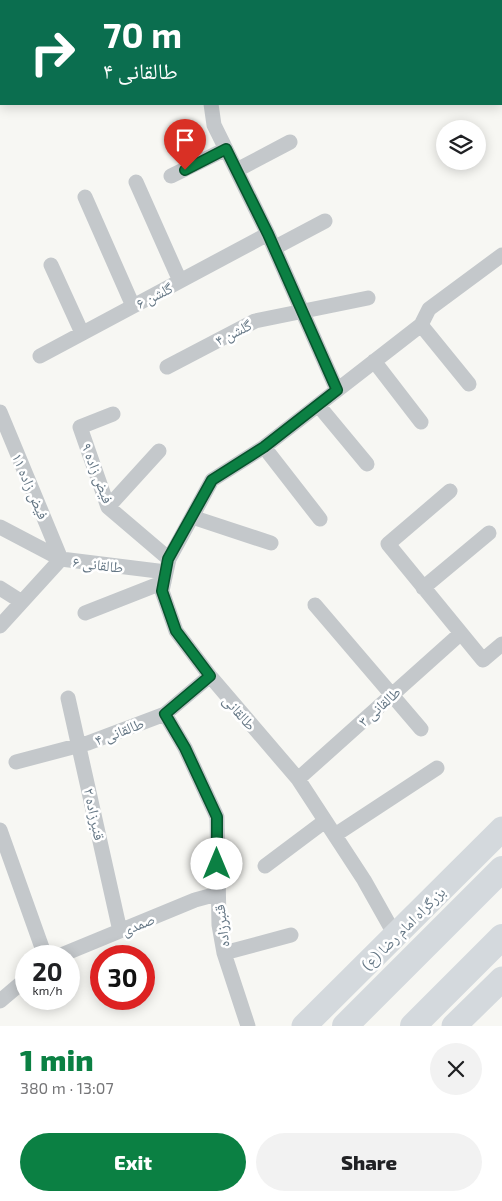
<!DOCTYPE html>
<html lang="en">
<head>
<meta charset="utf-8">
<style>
	body { margin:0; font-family:"Exo 2","Noto Naskh Arabic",sans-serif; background:#f2f2f2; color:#202124; height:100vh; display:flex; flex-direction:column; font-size:19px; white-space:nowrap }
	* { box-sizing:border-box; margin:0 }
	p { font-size:16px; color:#757577 }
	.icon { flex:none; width:28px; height:28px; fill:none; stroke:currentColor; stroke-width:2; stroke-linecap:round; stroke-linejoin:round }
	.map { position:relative; height:1026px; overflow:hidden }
	.drawer { display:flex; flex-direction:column; background:#fff; flex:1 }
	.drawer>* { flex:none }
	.top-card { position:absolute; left:0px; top:0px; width:502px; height:105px; box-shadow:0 2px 12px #0003; background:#0b6e4f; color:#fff; overflow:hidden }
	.controls { position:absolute; left:436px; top:120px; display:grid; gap:10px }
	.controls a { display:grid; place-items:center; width:50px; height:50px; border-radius:50%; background:#fff; box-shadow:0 2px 12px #0003; font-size:25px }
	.speed { position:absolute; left:15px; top:945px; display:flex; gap:10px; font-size:25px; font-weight:700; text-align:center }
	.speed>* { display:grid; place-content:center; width:65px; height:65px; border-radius:50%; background:#fff; box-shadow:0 2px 12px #0003; line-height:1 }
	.speed small { font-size:12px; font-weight:400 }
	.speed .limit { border:8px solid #d22; background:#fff; color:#111 }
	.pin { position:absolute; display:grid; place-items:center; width:42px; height:42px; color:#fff; margin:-51px -21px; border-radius:50% 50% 50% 0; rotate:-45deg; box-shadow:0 0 5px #0007 }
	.pin .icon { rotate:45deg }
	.me { position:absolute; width:55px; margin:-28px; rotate:0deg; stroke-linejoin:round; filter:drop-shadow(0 0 4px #0008) }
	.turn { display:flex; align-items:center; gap:18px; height:105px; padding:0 20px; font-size:22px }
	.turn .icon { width:65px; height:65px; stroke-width:2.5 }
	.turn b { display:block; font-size:35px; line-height:42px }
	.round { display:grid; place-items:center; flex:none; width:52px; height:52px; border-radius:26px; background:#f2f2f2 }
	.head { display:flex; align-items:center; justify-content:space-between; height:85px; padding:0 20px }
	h1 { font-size:30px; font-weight:800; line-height:38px; color:#0b8043 }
	.primary-button { display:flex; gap:10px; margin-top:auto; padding:10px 20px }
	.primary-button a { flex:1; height:58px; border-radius:30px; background:#0b8043; color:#fff; font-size:20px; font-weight:800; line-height:58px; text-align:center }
	.primary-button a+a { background:#f2f2f2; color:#202124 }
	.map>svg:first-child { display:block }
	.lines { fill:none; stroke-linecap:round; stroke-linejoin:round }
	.canal { stroke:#bcc8cc; stroke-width:16 }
	.minor { stroke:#c4c8cb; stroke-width:15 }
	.primary { stroke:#d4d9dd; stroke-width:25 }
	.trunk { stroke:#d4d9dd; stroke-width:26 }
	.route-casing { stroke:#07532c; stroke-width:12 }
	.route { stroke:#0b8043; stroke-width:9 }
	.labels { text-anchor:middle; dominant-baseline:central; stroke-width:5; stroke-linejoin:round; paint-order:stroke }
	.street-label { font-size:15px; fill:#657785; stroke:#fff }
</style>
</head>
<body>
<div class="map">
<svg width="502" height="1026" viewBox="0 0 502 1026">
	<rect width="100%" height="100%" fill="#f7f7f3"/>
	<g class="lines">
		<path class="canal" d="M401 1 403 0
			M0 16H1"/>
		<path class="minor" d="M225 1V0
			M465 1 467 0
			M0 45H1
			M211 104 214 125 268 234 337 390
			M237 170 290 142
			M171 176 226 149
			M136 182 180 281
			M85 197 133 306
			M274 248 325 221
			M51 265 82 333
			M421 325 469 384
			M40 356 268 234
			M374 361 421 422
			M167 367 255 321 368 298
			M318 405 367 464
			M0 412 61 559
			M113 414 80 427 108 507 169 559
			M264 447 320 519
			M450 491 388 544 483 660 502 644
			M108 507 159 451
			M192 517 271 543
			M0 527 61 559
			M0 588 22 602
			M423 588 489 533
			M315 605 421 729
			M85 613 164 582
			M0 626 61 559 166 572
			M68 698 120 931
			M165 714 185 748 217 817 219 925 224 953 248 1026
			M16 762 88 743 165 714 210 676
			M298 779 460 634
			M0 830 45 956
			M335 835 437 768
			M265 866 325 821
			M395 935 364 880 298 779 210 676 176 631 162 591 169 559 212 480 264 447 421 325 429 309 502 255
			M224 953 291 935
			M59 956 195 900 217 894
			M0 1001 26 979"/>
		<path class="primary" d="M304 1026 502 829
			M454 1026 502 979"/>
		<path class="trunk" d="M345 1026 502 869
			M413 1026 502 937"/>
	</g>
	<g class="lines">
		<g class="route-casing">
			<path id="route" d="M185 170 226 149 268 234 337 390 264 447 212 480 168 559 162 591 176 631 210 676 165 714 185 748 217 817V864"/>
		</g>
		<use href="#route" class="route"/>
	</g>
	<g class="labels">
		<g class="street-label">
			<text transform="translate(154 295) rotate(-27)">گلشن ۶</text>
			<text transform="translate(233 332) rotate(-27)">گلشن ۴</text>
			<text transform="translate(98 473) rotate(69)">فیض زاده ۹</text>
			<text transform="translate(31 486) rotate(67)">فیض زاده ۱۱</text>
			<text transform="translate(98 564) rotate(7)">طالقانی ۶</text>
			<text transform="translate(379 706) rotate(-42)">طالقانی ۳</text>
			<text transform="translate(240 712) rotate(49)">طالقانی</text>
			<text transform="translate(119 731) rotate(-21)">طالقانی ۴</text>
			<text transform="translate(95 814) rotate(78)">قنبرزاده ۲</text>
			<text transform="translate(138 924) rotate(-23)">صمدی</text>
			<text transform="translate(221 926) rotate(-97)">قنبرزاده</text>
			<text transform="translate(403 928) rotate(-45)">بزرگراه امام رضا (ع)</text>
		</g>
	</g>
</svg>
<div class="controls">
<a><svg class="icon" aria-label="layers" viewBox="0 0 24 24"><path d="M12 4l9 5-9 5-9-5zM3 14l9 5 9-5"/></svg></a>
</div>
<div class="speed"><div>20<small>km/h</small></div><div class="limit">30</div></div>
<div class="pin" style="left:185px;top:170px;background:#d93025"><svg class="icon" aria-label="arrive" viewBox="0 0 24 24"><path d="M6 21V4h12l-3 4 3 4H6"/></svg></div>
<svg class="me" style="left:217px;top:864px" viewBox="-20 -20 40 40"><circle r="19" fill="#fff"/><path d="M0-13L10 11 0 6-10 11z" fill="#0b8043"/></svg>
<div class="top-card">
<div class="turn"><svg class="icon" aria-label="right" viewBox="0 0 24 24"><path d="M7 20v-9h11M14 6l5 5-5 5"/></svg><div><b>70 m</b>طالقانی ۴</div></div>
</div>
</div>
<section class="drawer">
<div class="head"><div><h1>1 min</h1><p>380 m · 13:07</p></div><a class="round"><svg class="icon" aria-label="close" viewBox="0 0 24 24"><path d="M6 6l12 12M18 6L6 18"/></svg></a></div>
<div class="primary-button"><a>Exit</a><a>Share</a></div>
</section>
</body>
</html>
